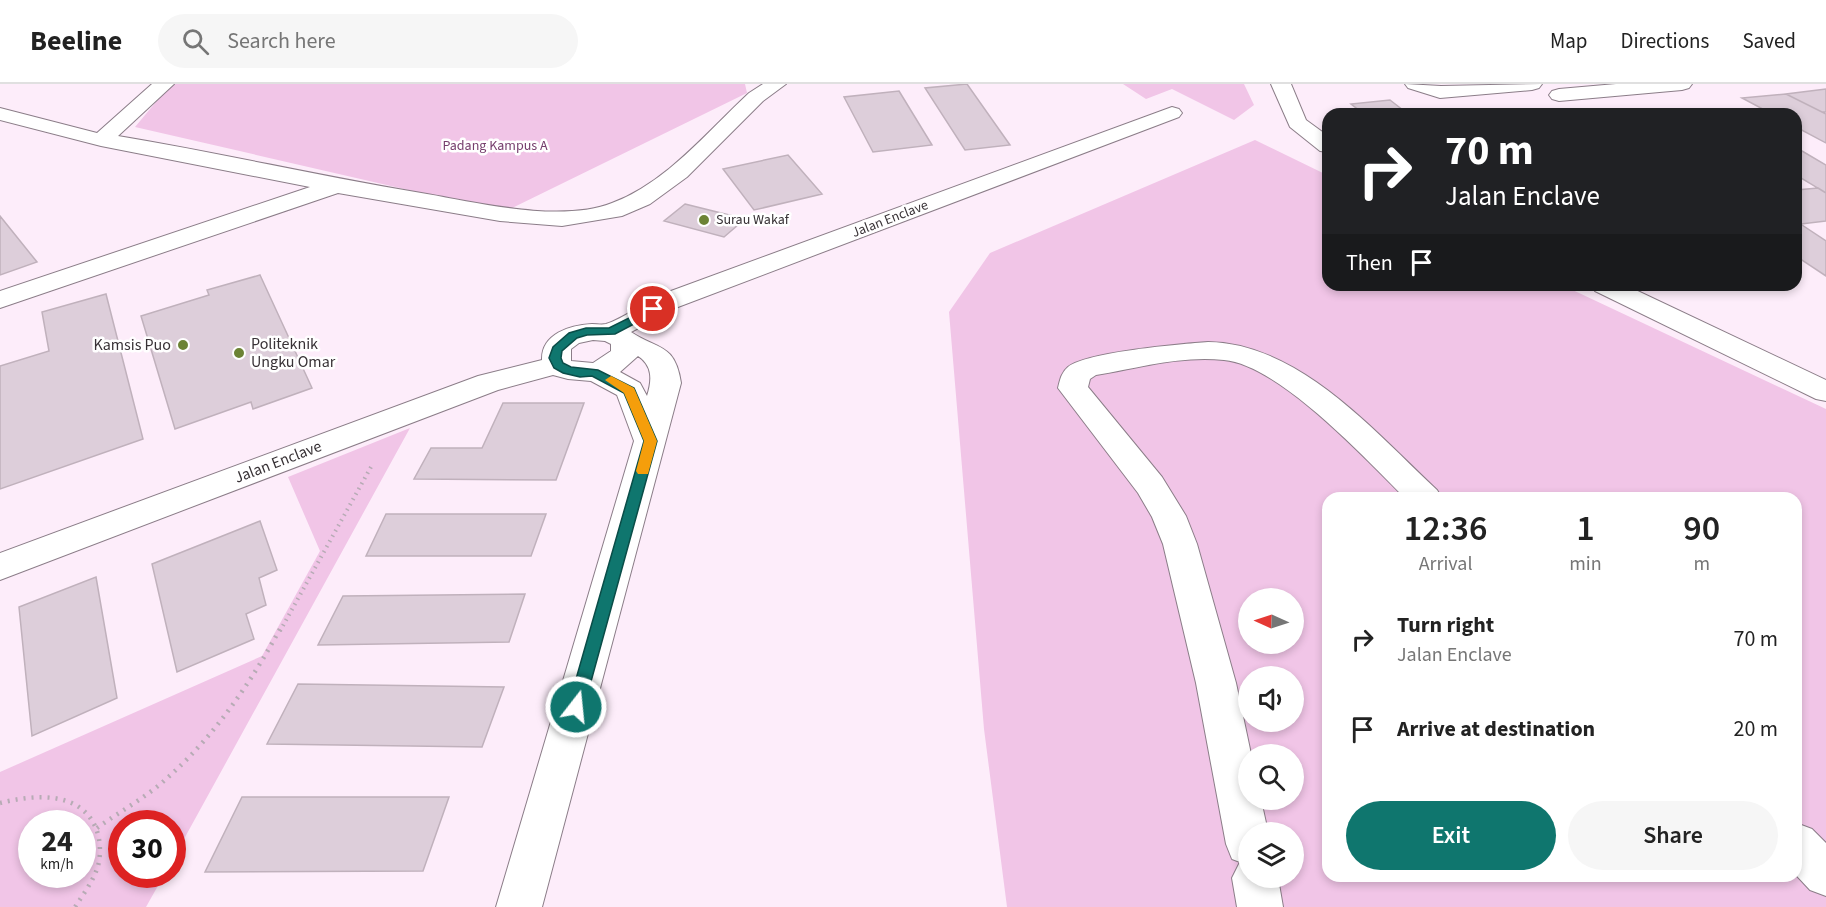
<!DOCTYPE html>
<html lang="en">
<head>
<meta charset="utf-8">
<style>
	body { margin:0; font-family:"Source Sans 3",sans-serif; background:#f6f6f6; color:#222; height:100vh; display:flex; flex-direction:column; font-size:22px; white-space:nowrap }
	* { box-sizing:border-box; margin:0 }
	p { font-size:20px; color:#767676 }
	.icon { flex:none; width:33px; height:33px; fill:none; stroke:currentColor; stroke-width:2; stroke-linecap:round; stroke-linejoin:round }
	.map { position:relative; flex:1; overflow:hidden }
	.panel { position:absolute; left:1322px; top:408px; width:480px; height:390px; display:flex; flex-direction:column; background:#fff; border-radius:18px; box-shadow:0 3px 9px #0003 }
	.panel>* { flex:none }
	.top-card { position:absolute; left:1322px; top:24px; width:480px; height:183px; border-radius:18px; box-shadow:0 3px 9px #0003; background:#202124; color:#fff; overflow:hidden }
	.needle { width:39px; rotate:273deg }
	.fabs { position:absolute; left:1238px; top:504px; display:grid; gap:12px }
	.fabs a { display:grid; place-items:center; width:66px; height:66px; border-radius:50%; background:#fff; box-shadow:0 3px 9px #0003; font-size:30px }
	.speed { position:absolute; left:18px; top:726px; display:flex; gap:12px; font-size:30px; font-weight:700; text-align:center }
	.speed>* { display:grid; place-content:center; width:78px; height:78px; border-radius:50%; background:#fff; box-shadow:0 3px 9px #0003; line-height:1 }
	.speed small { font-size:15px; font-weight:400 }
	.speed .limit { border:9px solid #d22; background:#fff; color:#111 }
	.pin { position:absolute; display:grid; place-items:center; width:51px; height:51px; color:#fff; margin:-26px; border:3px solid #fff; border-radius:50%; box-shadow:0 2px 6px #0007 }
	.me { position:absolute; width:66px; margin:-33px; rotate:16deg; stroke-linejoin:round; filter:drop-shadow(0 0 4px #0008) }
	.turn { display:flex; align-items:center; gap:21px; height:126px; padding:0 24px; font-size:27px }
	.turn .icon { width:78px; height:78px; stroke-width:2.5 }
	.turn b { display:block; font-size:42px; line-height:51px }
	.then { display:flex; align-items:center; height:57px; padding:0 24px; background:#0003; gap:12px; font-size:22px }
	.eta { display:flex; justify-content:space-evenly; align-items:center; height:102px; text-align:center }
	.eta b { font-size:36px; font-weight:600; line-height:42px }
	.action { display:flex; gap:12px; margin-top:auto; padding:12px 24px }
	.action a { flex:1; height:69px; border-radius:36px; background:#0f766e; color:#fff; font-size:24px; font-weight:600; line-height:69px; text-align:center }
	.action a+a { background:#f6f6f6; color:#222 }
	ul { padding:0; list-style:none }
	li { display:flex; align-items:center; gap:18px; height:90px; padding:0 24px }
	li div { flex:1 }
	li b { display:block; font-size:22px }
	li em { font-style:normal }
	header { display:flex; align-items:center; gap:36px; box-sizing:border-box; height:84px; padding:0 30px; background:#fff; border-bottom:2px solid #e0e0e0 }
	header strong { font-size:28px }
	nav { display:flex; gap:33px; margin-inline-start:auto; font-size:21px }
	.search { width:420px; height:54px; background:#f6f6f6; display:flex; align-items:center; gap:15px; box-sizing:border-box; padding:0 21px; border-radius:33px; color:#767676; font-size:22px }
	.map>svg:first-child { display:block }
	.green { fill:#f1c5e7; fill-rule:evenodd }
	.building { fill:#ddceda; stroke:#c0b1bc; stroke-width:1.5 }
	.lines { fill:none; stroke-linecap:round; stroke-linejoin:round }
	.minor-casing { stroke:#8b7d88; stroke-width:2 }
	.path-far1 { stroke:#b7abb5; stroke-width:4; stroke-dasharray:1.5 4.5; stroke-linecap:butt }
	.path { stroke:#b7abb5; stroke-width:4.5; stroke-dasharray:2 6; stroke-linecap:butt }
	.minor { fill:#fff; fill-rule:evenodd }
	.route { fill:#0f766e; stroke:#0a4d48; stroke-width:1.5 }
	.slow { fill:#f59e0b }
	.poi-dot { fill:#6c8335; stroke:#fff; stroke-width:2 }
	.labels { text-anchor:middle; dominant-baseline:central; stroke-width:5; stroke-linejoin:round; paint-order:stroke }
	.far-park-label { font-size:14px; fill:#763e6d; stroke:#fff }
	.far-street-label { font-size:14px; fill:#383236; stroke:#fff }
	.far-poi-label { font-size:14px; fill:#383236; stroke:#fff; text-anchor:start }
	.poi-label { font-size:16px; fill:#383236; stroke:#fff; text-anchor:start }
	.street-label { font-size:16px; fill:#383236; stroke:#fff }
</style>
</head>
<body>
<header>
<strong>Beeline</strong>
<div class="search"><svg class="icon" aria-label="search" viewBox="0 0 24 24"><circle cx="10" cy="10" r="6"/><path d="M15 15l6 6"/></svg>Search here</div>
<nav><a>Map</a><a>Directions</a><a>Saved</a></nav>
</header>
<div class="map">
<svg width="1826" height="823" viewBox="0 0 1826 823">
	<rect width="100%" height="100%" fill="#fdedfa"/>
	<path class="green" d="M171 0H745L747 9 504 128 135 43Z
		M1123 0H1244L1254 21 1234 36 1172 5 1146 15Z
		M1255 56 1327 91 1328 201H1562L1826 325V823H1007L984 645 949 228 990 169ZM1328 414H1796V792H1328ZM1248 514H1293V560H1248ZM1248 592H1293V638H1248ZM1248 670H1293V716H1248ZM1248 748H1293V794H1248Z
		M410 344 173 775 172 740H122V790L164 791 146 823H0V688L262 572 320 467 288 393ZM32 740H82V790H32Z"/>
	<path class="building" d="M967 0 1010 61 965 66 925 4Z
		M1826 5V28H1822L1786 10Z
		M899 7 932 61 873 68 844 13Z
		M1786 10 1826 30V59L1796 43V30H1772L1742 14Z
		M1390 16 1408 30H1364L1351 20Z
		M1802 67 1826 81V109L1796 91V68Z
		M788 71 822 110 754 126 723 85Z
		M1818 104 1826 109V137L1801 140 1796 137V106Z
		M685 120 745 135 724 153 664 137Z
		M0 132 37 178 0 191Z
		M1796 137 1826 157V192L1796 172Z
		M260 191 312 304 253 325 251 318 175 345 141 232 209 211 207 206Z
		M106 210 143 355 0 405V282L49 267 42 228Z
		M503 319H584L556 396 414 395 431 364H482Z
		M386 430H546L531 472H366Z
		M260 437 277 486 259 494 266 521 246 530 254 555 177 588 152 480Z
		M96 493 117 614 32 652 19 523Z
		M525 510 509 558 318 561 343 512Z
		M298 600 504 603 482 663 267 660Z
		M242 713H449L423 787 205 788Z"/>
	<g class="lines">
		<g class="minor-casing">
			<path id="minor" d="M152 0H174L118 52C221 69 323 93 427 110 479 119 561 139 612 119 666 99 707 48 749 9L763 0H786L763 17 687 93 650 120 622 132 562 142 500 137 338 109 0 224V207L310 103 101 62 0 36V24L97 49Z
				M1271 0H1291L1306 36 1328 52V68L1320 67 1290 43Z
				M1405 0 1441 2 1542 0 1539 4 1532 6 1440 14 1408 4Z
				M1616 0H1692L1689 4 1682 6 1559 17 1552 15 1549 11 1552 7 1559 5Z
				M1172 23 1179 25 1182 29 1179 33 678 223 631 248C658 266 675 259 681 299L542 823H496L634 357 617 311 591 297 568 295 553 291 498 306 0 496V469L478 292 542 276C541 250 570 241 592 240 597 240 602 241 606 240 624 234 643 220 660 211ZM593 256 605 257 611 260V267L593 279 571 277V265L579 259ZM638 272C653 282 652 296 647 312L640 299 620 288Z
				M1591 201H1625L1826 296V317L1816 315 1595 207Z
				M1208 258C1299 259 1375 348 1437 406L1442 414H1405C1366 375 1279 281 1224 276 1182 271 1138 284 1096 291L1090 295 1088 303 1162 393 1186 432 1197 460 1236 599 1251 670H1248V716H1261L1268 748H1248V794H1278L1283 823H1237L1232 794 1240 778 1232 775 1226 760 1196 599 1163 460 1152 433 1138 409 1058 304C1060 296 1061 289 1068 283 1086 268 1181 260 1208 258Z
				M1796 739 1812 745 1826 759V812L1810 806 1796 791Z"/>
		</g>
		<path class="path-far1" d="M280 547 371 383"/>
		<path class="path" d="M0 719C32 711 78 706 95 742 100 753 101 766 99 778 95 795 84 809 75 823
			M97 744C119 728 145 714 165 696 213 654 250 600 280 545"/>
		<use href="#minor" class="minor"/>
	</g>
	<path class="route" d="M653 222 659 225 657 228 615 250 587 251 577 254 562 267 561 274 563 279 571 283 598 286 634 304 657 357 584 623 582 628 576 630 570 628 568 623 644 357 624 309 592 292 580 293 563 289 554 284 549 274 553 263 569 249 586 244H609Z"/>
	<path class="slow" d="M611 292 634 304 657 357 648 390H638L636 387 644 357 624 309 605 296Z"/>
	<g class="poi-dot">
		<circle cx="704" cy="136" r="6"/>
		<circle cx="183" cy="261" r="6"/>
		<circle cx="239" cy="269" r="6"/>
	</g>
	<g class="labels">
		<g class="far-park-label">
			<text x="495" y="62">Padang Kampus A</text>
		</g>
		<g class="far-street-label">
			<text transform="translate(890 135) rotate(-21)">Jalan Enclave</text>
		</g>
		<g class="far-poi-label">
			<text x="716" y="136">Surau Wakaf</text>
		</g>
		<g class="poi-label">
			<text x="251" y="260">Politeknik<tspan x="251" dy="18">Ungku Omar</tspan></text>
			<text x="171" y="261" text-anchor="end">Kamsis Puo</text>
		</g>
		<g class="street-label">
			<text transform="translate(278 378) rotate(-21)">Jalan Enclave</text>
		</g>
	</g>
</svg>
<div class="fabs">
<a><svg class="needle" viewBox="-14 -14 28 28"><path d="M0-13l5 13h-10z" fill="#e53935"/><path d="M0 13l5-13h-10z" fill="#767676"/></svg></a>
<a><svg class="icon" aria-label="sound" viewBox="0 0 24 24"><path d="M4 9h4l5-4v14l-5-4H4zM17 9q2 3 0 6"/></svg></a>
<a><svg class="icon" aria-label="search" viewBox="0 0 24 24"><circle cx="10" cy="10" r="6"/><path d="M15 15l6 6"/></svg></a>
<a><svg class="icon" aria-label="layers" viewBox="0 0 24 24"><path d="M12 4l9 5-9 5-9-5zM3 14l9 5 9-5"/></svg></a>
</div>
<div class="speed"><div>24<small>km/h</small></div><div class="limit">30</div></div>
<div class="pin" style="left:653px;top:225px;background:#d93025"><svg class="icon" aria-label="arrive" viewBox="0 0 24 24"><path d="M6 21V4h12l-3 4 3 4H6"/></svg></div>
<svg class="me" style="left:576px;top:623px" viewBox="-20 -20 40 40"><circle r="17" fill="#0f766e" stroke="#fff" stroke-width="3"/><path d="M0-11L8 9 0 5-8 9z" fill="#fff"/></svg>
<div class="top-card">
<div class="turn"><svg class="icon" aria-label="right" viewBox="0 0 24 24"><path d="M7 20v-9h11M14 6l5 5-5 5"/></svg><div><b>70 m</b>Jalan Enclave</div></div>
<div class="then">Then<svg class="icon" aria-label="arrive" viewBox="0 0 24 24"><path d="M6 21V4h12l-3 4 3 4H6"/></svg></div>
</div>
<section class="panel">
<div class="eta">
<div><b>12:36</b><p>Arrival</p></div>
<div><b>1</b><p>min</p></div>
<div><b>90</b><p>m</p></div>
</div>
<ul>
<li><svg class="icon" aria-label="right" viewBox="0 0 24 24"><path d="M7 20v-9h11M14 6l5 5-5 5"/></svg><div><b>Turn right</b><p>Jalan Enclave</p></div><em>70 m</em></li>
<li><svg class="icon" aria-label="arrive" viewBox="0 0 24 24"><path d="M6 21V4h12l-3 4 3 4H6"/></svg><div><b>Arrive at destination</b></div><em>20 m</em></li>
</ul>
<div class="action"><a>Exit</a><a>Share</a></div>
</section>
</div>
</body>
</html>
